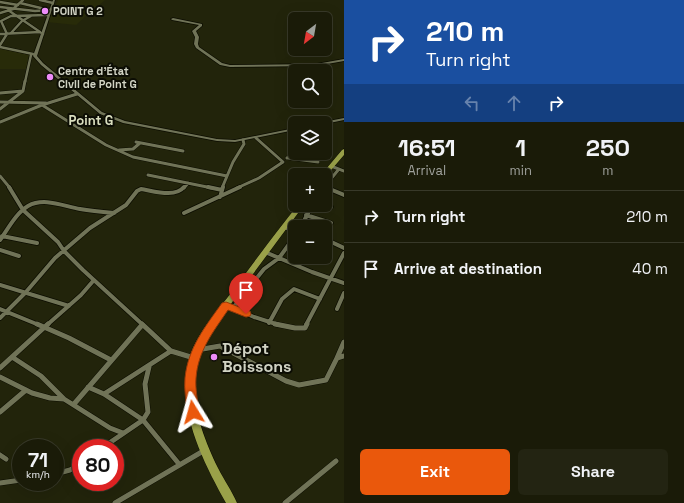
<!DOCTYPE html>
<html lang="en">
<head>
<meta charset="utf-8">
<style>
	body { margin:0; font-family:"Space Grotesk",sans-serif; background:#232412; color:#f1f3f6; height:100vh; display:flex; flex-direction:column; font-size:15px; white-space:nowrap }
	* { box-sizing:border-box; margin:0 }
	p { font-size:13px; color:#9fa19c }
	.icon { flex:none; width:22px; height:22px; fill:none; stroke:currentColor; stroke-width:2; stroke-linecap:round; stroke-linejoin:round }
	.map { position:relative; flex:1; overflow:hidden }
	.side { display:flex; flex-direction:column; background:#1a1b08; width:340px }
	.side>* { flex:none }
	.top-card { background:#1a4fa0; color:#fff; overflow:hidden }
	.needle { width:26px; rotate:211deg }
	.buttons { position:absolute; left:288px; top:12px; display:grid; gap:8px }
	.buttons a { display:grid; place-items:center; width:44px; height:44px; border-radius:6px; background:#1a1b08; box-shadow:0 4px 16px #0002,0 0 0 1px #383929; font-size:20px }
	.speed { position:absolute; left:12px; top:439px; display:flex; gap:8px; font-size:20px; font-weight:700; text-align:center }
	.speed>* { display:grid; place-content:center; width:52px; height:52px; border-radius:50%; background:#1a1b08; box-shadow:0 4px 16px #0002,0 0 0 1px #383929; line-height:1 }
	.speed small { font-size:10px; font-weight:400 }
	.speed .limit { border:6px solid #d22; background:#fff; color:#111 }
	.pin { position:absolute; display:grid; place-items:center; width:34px; height:34px; color:#fff; margin:-41px -17px; border-radius:50% 50% 50% 0; rotate:-45deg; box-shadow:0 0 4px #0007 }
	.pin .icon { rotate:45deg }
	.me { position:absolute; width:44px; margin:-22px; rotate:352deg; stroke-linejoin:round; filter:drop-shadow(0 0 3px #0008) }
	.turn { display:flex; align-items:center; gap:14px; height:84px; padding:0 16px; font-size:18px }
	.turn .icon { width:52px; height:52px; stroke-width:2.5 }
	.turn b { display:block; font-size:28px; line-height:34px }
	.lanes { display:flex; align-items:center; height:38px; padding:0 16px; background:#0003; justify-content:center; gap:20px; direction:ltr }
	.lanes .off { opacity:.35 }
	.eta { display:flex; justify-content:space-evenly; align-items:center; height:68px; text-align:center }
	.eta b { font-size:24px; font-weight:700; line-height:28px }
	.primary-button { display:flex; gap:8px; margin-top:auto; padding:8px 16px }
	.primary-button a { flex:1; height:46px; border-radius:6px; background:#ea580c; color:#fff; font-size:16px; font-weight:700; line-height:46px; text-align:center }
	.primary-button a+a { background:#232412; color:#f1f3f6 }
	ul { padding:0; list-style:none }
	li { display:flex; align-items:center; gap:12px; height:52px; padding:0 16px; border-top:1px solid #383929 }
	li div { flex:1 }
	li b { display:block; font-size:15px }
	li em { font-style:normal }
	main { display:flex; flex:1; min-height:0 }
	.map>svg:first-child { display:block }
	.built { fill:#282b09 }
	.lines { fill:none; stroke-linecap:round; stroke-linejoin:round }
	.street-far3-casing { stroke:#0c0d00; stroke-width:3.5 }
	.street-far2-casing { stroke:#0c0d00; stroke-width:4 }
	.street-far1-casing { stroke:#0c0d00; stroke-width:5.5 }
	.street-casing { stroke:#0c0d00; stroke-width:6 }
	.secondary-casing { stroke:#0c0d00; stroke-width:1.5 }
	.highway-casing { stroke:#0c0d00; stroke-width:1 }
	.street-far3 { stroke:#707357; stroke-width:2.5 }
	.street-far2 { stroke:#707357; stroke-width:3 }
	.street-far1 { stroke:#707357; stroke-width:4 }
	.street { stroke:#707357; stroke-width:5 }
	.secondary { fill:#707357; fill-rule:evenodd }
	.highway { fill:#9aa149; fill-rule:evenodd }
	.route { fill:#ea580c; stroke:#983908 }
	.poi-dot { fill:#ed8cf9; stroke:#0c0d04; stroke-width:1.5 }
	.labels { text-anchor:middle; dominant-baseline:central; stroke-width:4; stroke-linejoin:round; paint-order:stroke }
	.far-poi-label { font-size:11px; font-weight:bold; fill:#d1d3c4; stroke:#0c0d04; text-anchor:start }
	.far-quarter-label { font-size:13px; font-weight:bold; fill:#dadebe; stroke:#0c0d04 }
	.near-poi-label { font-size:16px; font-weight:bold; fill:#d1d3c4; stroke:#0c0d04; text-anchor:start }
</style>
</head>
<body>
<main>
<div class="map">
<svg width="344" height="503" viewBox="0 0 344 503">
	<rect width="100%" height="100%" fill="#22240b"/>
	<path class="built" d="M58 0H105L90 13 54 10Z
		M51 11 88 14 76 25 47 22Z
		M3 48 29 55 26 69H0V49Z"/>
	<g class="lines">
		<g class="street-far3-casing">
			<path id="street-far3" d="M40 0 53 3
				M0 2 18 5
				M20 3 45 9
				M0 7 35 11 50 10
				M8 10 43 34
				M0 13 13 9 23 0
				M11 33 22 21 31 16
				M0 34 40 32
				M0 45 7 34 1 21 11 16 48 15
				M0 47 33 54
				M25 82 31 55"/>
		</g>
		<g class="street-far2-casing">
			<path id="street-far2" d="M0 93 23 91
				M0 102 46 103
				M42 105 106 145 133 157 227 176
				M0 109 23 91 25 81
				M0 122 42 105 77 94
				M136 142 183 151
				M119 150 133 149 140 143
				M287 158 295 152
				M288 158 318 162
				M331 166 344 171
				M148 175 212 188
				M0 176 10 188
				M325 186 339 169
				M325 187 328 188
				M184 188 188 183
				M222 188 233 162 244 144 243 140
				M237 188 259 178 283 162 256 138"/>
		</g>
		<g class="street-far1-casing">
			<path id="street-far1" d="M9 187 23 210 58 242 64 251 83 270 143 325
				M208 187 222 190
				M325 187 344 195
				M220 197 223 187
				M325 205 331 207
				M184 213 240 187
				M306 215 331 223
				M284 227 295 231
				M301 227 312 205
				M2 236 37 243
				M325 239 344 248
				M0 240C8 229 16 213 28 206 44 197 63 206 80 209 91 211 102 212 114 213
				M0 250 19 256
				M265 252 312 272 344 283
				M0 285 69 306
				M226 305 254 317 279 325
				M233 308 264 269 279 258 295 236
				M0 309 39 325
				M337 309 344 293
				M0 318 26 292 55 258 90 228 126 205 137 191 141 189C154 191 175 198 184 187
				M269 323 282 299 294 289 320 299
				M47 325 81 295 94 280
				M306 325 344 253"/>
		</g>
		<g class="street-casing">
			<path id="street" d="M37 324 69 338 111 360
				M142 324 171 351 194 358
				M275 324 295 328H305L307 324
				M197 350 220 346 286 381 299 385 326 380 337 358 344 356
				M12 357 41 376 64 399
				M337 358 344 342
				M0 368 48 324
				M0 377 32 393 50 398 64 399 110 428 123 433
				M88 387 104 394 143 420 179 464
				M104 394 171 351
				M74 404 142 325
				M0 412 26 390
				M102 448 143 420 148 412 145 384 149 367
				M0 455 6 459
				M55 474 70 470 81 463
				M0 483 21 480
				M115 503 205 450
				M285 503 336 461"/>
		</g>
		<g class="secondary-casing">
			<path id="secondary" d="M53 0H55L37 56 43 63 102 112 125 121 217 139 235 140 295 128V130L235 142 217 141 123 123 100 114 41 65 33 56Z
				M173 18 202 24V26L196 31 199 37 198 44 199 47 222 63 230 65 316 64 344 59V61L316 66 230 67 220 65 196 48 194 44 195 37 192 31 199 25 172 20 171 19Z
				M344 118V120L325 124V123H321L323 122Z"/>
		</g>
		<g class="highway-casing">
			<path id="highway" d="M344 149V155L326 176 325 177V175H321L342 150Z
				M298 205H304L213 328C207 337 201 347 198 358 187 395 202 435 218 468 224 480 232 491 237 503H226C201 458 171 399 193 348 204 324 222 306 237 285 257 258 277 231 298 205Z"/>
		</g>
		<use href="#street-far3" class="street-far3"/>
		<use href="#street-far2" class="street-far2"/>
		<use href="#street-far1" class="street-far1"/>
		<use href="#street" class="street"/>
		<use href="#secondary" class="secondary"/>
		<use href="#highway" class="highway"/>
	</g>
	<path class="route" d="M226 302 250 311 251 314 250 316 246 317 228 310C213 332 198 351 196 378 195 389 198 401 199 412L197 416 193 418 189 416 187 412C186 401 184 389 185 378 188 348 205 327 222 303Z"/>
	<g class="poi-dot">
		<circle cx="45" cy="11" r="4"/>
		<circle cx="50" cy="77" r="4"/>
		<circle cx="214" cy="357" r="4"/>
	</g>
	<g class="labels">
		<g class="far-poi-label">
			<text x="53" y="11">POINT G 2</text>
			<text x="58" y="71">Centre d'État<tspan x="58" dy="13">Civil de Point G</tspan></text>
		</g>
		<g class="far-quarter-label">
			<text x="91" y="120">Point G</text>
		</g>
		<g class="near-poi-label">
			<text x="222" y="348">Dépot<tspan x="222" dy="18">Boissons</tspan></text>
		</g>
	</g>
</svg>
<div class="buttons">
<a><svg class="needle" viewBox="-14 -14 28 28"><path d="M0-13l5 13h-10z" fill="#e53935"/><path d="M0 13l5-13h-10z" fill="#9fa19c"/></svg></a>
<a><svg class="icon" aria-label="search" viewBox="0 0 24 24"><circle cx="10" cy="10" r="6"/><path d="M15 15l6 6"/></svg></a>
<a><svg class="icon" aria-label="layers" viewBox="0 0 24 24"><path d="M12 4l9 5-9 5-9-5zM3 14l9 5 9-5"/></svg></a>
<a>+</a>
<a>−</a>
</div>
<div class="speed"><div>71<small>km/h</small></div><div class="limit">80</div></div>
<div class="pin" style="left:246px;top:314px;background:#d93025"><svg class="icon" aria-label="arrive" viewBox="0 0 24 24"><path d="M6 21V4h12l-3 4 3 4H6"/></svg></div>
<svg class="me" style="left:193px;top:412px" viewBox="-20 -20 40 40"><path d="M0-17L14 15 0 8-14 15z" fill="#ea580c" stroke="#fff" stroke-width="4"/></svg>
</div>
<section class="side">
<div class="top-card">
<div class="turn"><svg class="icon" aria-label="right" viewBox="0 0 24 24"><path d="M7 20v-9h11M14 6l5 5-5 5"/></svg><div><b>210 m</b>Turn right</div></div>
<div class="lanes"><svg class="icon off" aria-label="left" viewBox="0 0 24 24"><path d="M17 20v-9H6M10 6l-5 5 5 5"/></svg><svg class="icon off" aria-label="ahead" viewBox="0 0 24 24"><path d="M12 20V5M6 11l6-6 6 6"/></svg><svg class="icon" aria-label="right" viewBox="0 0 24 24"><path d="M7 20v-9h11M14 6l5 5-5 5"/></svg></div>
</div>
<div class="eta">
<div><b>16:51</b><p>Arrival</p></div>
<div><b>1</b><p>min</p></div>
<div><b>250</b><p>m</p></div>
</div>
<ul>
<li><svg class="icon" aria-label="right" viewBox="0 0 24 24"><path d="M7 20v-9h11M14 6l5 5-5 5"/></svg><div><b>Turn right</b></div><em>210 m</em></li>
<li><svg class="icon" aria-label="arrive" viewBox="0 0 24 24"><path d="M6 21V4h12l-3 4 3 4H6"/></svg><div><b>Arrive at destination</b></div><em>40 m</em></li>
</ul>
<div class="primary-button"><a>Exit</a><a>Share</a></div>
</section>
</main>
</body>
</html>
